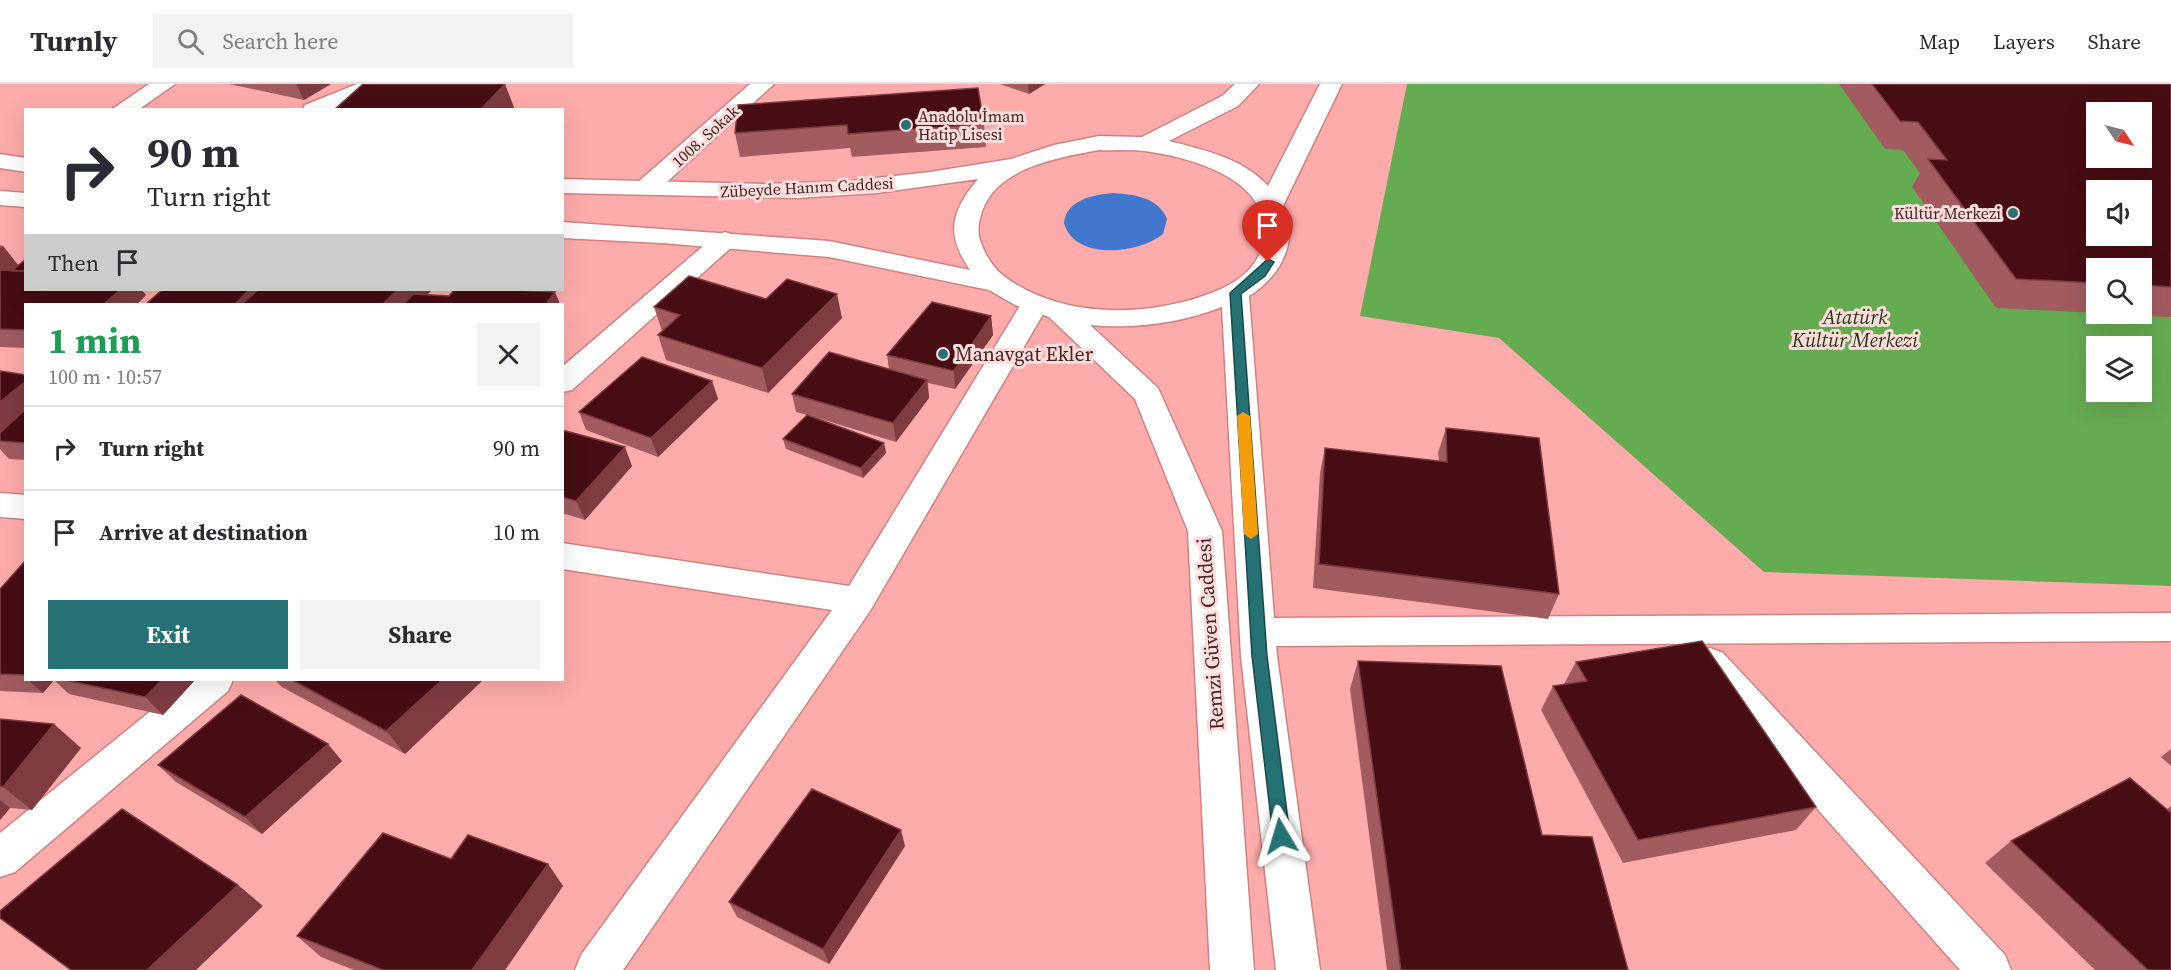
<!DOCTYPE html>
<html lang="en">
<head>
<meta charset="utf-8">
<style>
	body { margin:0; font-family:"Source Serif 4",serif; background:#f2f2f3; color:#2b2b33; height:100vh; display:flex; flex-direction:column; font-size:22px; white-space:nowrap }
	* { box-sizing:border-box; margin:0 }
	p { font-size:20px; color:#7c7c81 }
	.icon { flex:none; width:33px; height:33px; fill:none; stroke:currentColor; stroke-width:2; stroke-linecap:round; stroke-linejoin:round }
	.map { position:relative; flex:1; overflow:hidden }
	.panel { position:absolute; left:24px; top:219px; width:540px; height:378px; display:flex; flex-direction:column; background:#fff; border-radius:0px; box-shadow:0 6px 24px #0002 }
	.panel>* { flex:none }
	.banner { position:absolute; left:24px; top:24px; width:540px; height:183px; border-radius:0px; box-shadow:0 6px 24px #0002; background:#fff; color:#2b2b33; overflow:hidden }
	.needle { width:39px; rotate:125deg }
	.fabs { position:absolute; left:2086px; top:18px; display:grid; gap:12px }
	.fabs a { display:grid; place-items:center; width:66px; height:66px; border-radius:0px; background:#fff; box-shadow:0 6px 24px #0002; font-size:30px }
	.pin { position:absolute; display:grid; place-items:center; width:51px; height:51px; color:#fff; margin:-62px -26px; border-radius:50% 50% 50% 0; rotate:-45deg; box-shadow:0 0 6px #0007 }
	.pin .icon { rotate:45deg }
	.me { position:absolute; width:66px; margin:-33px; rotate:353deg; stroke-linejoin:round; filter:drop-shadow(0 0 4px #0008) }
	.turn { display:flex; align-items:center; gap:21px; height:126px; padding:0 24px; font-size:27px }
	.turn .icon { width:78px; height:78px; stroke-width:2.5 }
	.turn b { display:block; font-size:42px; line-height:51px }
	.then { display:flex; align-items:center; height:57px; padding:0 24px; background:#0003; gap:12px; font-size:22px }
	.round { display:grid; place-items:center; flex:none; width:63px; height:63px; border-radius:0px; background:#f2f2f3 }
	.headline { display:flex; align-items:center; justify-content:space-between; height:102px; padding:0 24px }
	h1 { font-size:36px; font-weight:700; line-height:45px; color:#1e9e55 }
	.cta { display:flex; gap:12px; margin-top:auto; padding:12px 24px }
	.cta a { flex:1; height:69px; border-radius:0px; background:#267174; color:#fff; font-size:24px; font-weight:700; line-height:69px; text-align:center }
	.cta a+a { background:#f2f2f3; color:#2b2b33 }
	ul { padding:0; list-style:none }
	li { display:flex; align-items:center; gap:18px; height:84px; padding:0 24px; border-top:2px solid #e1e1e2 }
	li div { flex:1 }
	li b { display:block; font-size:22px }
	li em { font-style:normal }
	header { display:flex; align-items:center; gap:36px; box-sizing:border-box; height:84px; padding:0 30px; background:#fff; border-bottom:2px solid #e1e1e2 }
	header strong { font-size:28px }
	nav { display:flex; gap:33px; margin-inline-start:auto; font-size:21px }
	.search { width:420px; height:54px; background:#f2f2f3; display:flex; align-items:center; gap:15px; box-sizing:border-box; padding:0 21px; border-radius:0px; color:#7c7c81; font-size:22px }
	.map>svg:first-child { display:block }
	.green { fill:#65ab51; fill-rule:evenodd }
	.water { fill:#4178ce }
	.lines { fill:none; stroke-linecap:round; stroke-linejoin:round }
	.street-casing { stroke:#d18182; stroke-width:3 }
	.secondary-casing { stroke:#d18182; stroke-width:3 }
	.street { fill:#fff; fill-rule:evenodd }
	.secondary { fill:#fff; fill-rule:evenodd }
	.wall { fill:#a25c60 }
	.shaded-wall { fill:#7e3c41 }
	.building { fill:#470d14; stroke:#7e3c41; stroke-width:1.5; fill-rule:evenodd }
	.route { fill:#267174; stroke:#19494b; stroke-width:1.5 }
	.slow { fill:#f59e0b }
	.poi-dot { fill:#267174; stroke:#ffdbdb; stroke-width:2 }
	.labels { text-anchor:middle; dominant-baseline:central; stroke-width:6; stroke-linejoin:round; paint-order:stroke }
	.far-poi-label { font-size:16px; fill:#442424; stroke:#ffdbdb; text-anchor:start }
	.far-street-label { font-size:16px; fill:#442424; stroke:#ffdbdb }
	.park-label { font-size:20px; font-style:italic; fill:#1d3a15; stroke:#ffdbdb }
	.poi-label { font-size:20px; fill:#442424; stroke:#ffdbdb; text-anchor:start }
	.street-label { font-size:20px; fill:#442424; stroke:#ffdbdb }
</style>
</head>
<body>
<header>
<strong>Turnly</strong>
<div class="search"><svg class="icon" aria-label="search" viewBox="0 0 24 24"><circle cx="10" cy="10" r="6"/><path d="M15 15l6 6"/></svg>Search here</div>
<nav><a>Map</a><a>Layers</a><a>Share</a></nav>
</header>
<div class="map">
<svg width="2171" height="886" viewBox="0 0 2171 886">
	<rect width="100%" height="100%" fill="#feabab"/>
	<path class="green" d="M1407 0H2171V502L1764 488 1499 254 1360 232ZM2097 28H2142V74H2097ZM2097 106H2142V152H2097ZM2097 184H2142V230H2097ZM2097 262H2142V308H2097Z"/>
	<path class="water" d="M1112 109C1133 110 1158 113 1167 135L1163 150C1139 170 1074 177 1064 139 1066 116 1093 111 1112 109Z"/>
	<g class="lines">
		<g class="street-casing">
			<path id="street" d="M149 0H175L138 26H111Z
				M357 0H387L384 5 333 26H302L305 21Z
				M750 0H774L656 108 647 110 638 108 635 103 638 98Z
				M725 148 734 151 738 156 734 161 572 306 562 308V283L716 151Z
				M1035 212 1045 214 1049 220 870 527 623 886H575L581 871 832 526 562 485V459L849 502 1021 220 1025 214Z
				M0 409 26 411V435L0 433Z
				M2171 529V557L1258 562 1245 558 1240 548 1245 538 1258 534Z
				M1710 564 1723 569 2005 871 2011 886H1960L1697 589 1692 579 1697 569Z
				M189 596H233L228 607 15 788 0 793V749Z"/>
		</g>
		<g class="secondary-casing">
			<path id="secondary" d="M1235 0H1259L1238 22 1169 57C1204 66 1243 74 1268 102L1320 0H1342L1283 122C1300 157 1280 193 1249 212L1277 572 1320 886H1276L1241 572 1222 223C1180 239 1135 245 1090 241L1158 304 1222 447 1254 886H1210L1188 447 1135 315 1049 233 1015 221 989 206 829 173 662 159 562 154V138L829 157 970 186C945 150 951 127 978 95L877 109 796 114 562 109V95L767 100 850 97 930 88 1011 75 1054 61 1099 52 1142 53 1222 12ZM1099 66C1114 67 1129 65 1144 67 1191 73 1275 96 1263 158 1259 183 1237 199 1214 208 1150 233 1064 236 1005 193 993 184 985 171 980 156 977 146 979 135 983 125 999 83 1060 73 1099 66Z
				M0 70 26 74V88L0 84Z
				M0 107 26 109V123L0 121Z"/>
		</g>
		<use href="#street" class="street"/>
		<use href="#secondary" class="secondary"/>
	</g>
	<path class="wall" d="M229 0H331L304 16Z
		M1000 0H1045L1029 10Z
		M1839 0H2171V233L2103 230H2142V184H2097V229L1996 224 1912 103 1920 89 1903 66 1885 65Z
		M738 21 984 40 986 63 852 73 850 64 740 73 735 49Z
		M0 161 3 162 18 181 146 211 137 220H26V264L0 263Z
		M766 215 842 234 768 309 666 276 658 251 662 247 654 223Z
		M991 232 993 251 955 305 928 299 929 314 896 358 811 332 884 359 886 369 863 394 786 365 783 355 807 331 796 328 792 310 889 285 887 271Z
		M0 287 26 291V376L9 375 0 365Z
		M712 297 718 315 658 373 586 346 579 328Z
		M1446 344 1559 510 1548 535 1313 504 1320 389 1325 364 1439 377 1438 369Z
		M562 346 632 382 585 436 562 429Z
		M26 476V596H195L163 631 69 610 54 596 43 609 0 607V505Z
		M1358 577 1542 751 1628 886H1387L1350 605Z
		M1576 578 1816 723 1796 746 1623 779 1541 626 1553 602 1564 600Z
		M275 596H483L405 670 282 603Z
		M0 635 81 664 32 726 10 724 0 736Z
		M2171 665V682L2161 673Z
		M342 677 262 750 176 698 158 681Z
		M2171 722V886H2095L1985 779 2011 757 2167 725Z
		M905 762 829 880 737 833 729 818Z
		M548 780 563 802 505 886H354L321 873 297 852Z"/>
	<path class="shaded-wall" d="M296 0H331L304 16Z
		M505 0 515 26H480Z
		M1028 0H1045L1029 10Z
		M3 162 22 186 0 203V164Z
		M120 206H142L146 211 137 220H104Z
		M249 206H276L264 220H235Z
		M397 206H432L418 220H383Z
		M555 208 560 220H546Z
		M837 210 842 234 768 309 762 284Z
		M991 232 993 251 955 305 954 287Z
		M927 296 929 314 896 358 893 339Z
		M26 297V329L0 350V318Z
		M712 297 718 315 658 373 651 354Z
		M884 359 886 369 863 394 861 384Z
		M625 363 632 382 585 436 576 417Z
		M28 596H54L43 609Z
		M162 596H195L163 631 145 613Z
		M442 596H483L405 670 386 647Z
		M54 640 81 664 32 726 3 703Z
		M328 660 342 677 262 750 245 733Z
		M0 716 10 724 0 736Z
		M901 746 905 762 829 880 823 865Z
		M548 780 563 802 505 886H472Z
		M238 801 263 822 196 886H147Z"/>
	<path class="building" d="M363 0H505L480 26H334Z
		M1872 0H2171V203L2142 201V184H2097V199L2016 195 1928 75 1947 76 1918 38 1900 37ZM2097 28H2142V74H2097ZM2097 106H2142V152H2097Z
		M978 4 984 40 848 50 847 41 735 49 738 21Z
		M26 175V187H12Z
		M0 186 26 187V206H120L104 220H26V246L0 245Z
		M689 192 766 215 787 195 837 210 762 284 658 251 680 231 654 223Z
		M162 206H249L235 220H146Z
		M258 206H397L383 220H242Z
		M454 206H515L555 208 546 220H404L413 210 449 212Z
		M932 218 991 232 954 287 887 271Z
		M829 268 927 296 893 339 792 310Z
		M642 273 712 297 651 354 579 328Z
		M0 287 26 291V297L0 318Z
		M26 325V359L0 357V349Z
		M807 331 884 359 861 384 783 355Z
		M1446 344 1539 354 1559 510 1319 480 1325 364 1447 378Z
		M562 346 625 363 576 417 562 413Z
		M26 476V589L24 591 0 590V505Z
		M1702 557 1816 723 1638 756 1553 602 1587 597 1576 578Z
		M1358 577 1501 582 1542 751 1592 753 1628 886H1401Z
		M65 596H162L145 613Z
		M292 596H442L386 647Z
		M241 611 328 660 245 733 158 681Z
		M0 635 54 640 3 703 0 702Z
		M2130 694 2171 729V886H2148L2011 757Z
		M812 705 901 746 823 865 729 818Z
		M122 725 238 801 147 886H71L0 834V827Z
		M383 749 451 775 468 751 548 780 472 886H383L297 852Z"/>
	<path class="route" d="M1268 175 1274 178 1265 192 1241 210 1267 572 1290 752 1287 757 1281 759 1275 757 1273 752 1252 572 1230 209Z"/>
	<path class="slow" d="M1243 328 1250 332 1258 450 1251 455 1244 450 1237 332Z"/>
	<g class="poi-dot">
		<circle cx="906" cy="41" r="6"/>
		<circle cx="2013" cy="129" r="6"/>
		<circle cx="943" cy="270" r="6"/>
	</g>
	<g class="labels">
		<g class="far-poi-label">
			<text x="918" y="32">Anadolu İmam<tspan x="918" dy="18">Hatip Lisesi</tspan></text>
			<text x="2001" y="129" text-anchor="end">Kültür Merkezi</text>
		</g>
		<g class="far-street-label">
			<text transform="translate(705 52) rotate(-42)">1008. Sokak</text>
			<text transform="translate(807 103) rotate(-3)">Zübeyde Hanım Caddesi</text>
		</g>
		<g class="park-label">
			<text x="1855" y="233">Atatürk<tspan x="1855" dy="23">Kültür Merkezi</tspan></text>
		</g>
		<g class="poi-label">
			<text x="955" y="270">Manavgat Ekler</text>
		</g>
		<g class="street-label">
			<text transform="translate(1210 550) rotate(-94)">Remzi Güven Caddesi</text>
		</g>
	</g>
</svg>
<div class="fabs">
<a><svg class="needle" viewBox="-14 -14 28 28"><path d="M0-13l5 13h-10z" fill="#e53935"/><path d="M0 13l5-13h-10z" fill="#7c7c81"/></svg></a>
<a><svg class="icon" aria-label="sound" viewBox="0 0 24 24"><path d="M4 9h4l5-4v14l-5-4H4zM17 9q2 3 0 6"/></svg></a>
<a><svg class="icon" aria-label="search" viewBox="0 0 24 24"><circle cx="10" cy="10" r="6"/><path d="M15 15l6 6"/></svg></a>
<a><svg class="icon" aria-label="layers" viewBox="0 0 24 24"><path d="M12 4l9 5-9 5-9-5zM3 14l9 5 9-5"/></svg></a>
</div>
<div class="pin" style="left:1268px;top:178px;background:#d93025"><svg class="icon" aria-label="arrive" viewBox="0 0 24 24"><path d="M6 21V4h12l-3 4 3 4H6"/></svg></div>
<svg class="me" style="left:1281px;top:752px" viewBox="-20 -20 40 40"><path d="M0-17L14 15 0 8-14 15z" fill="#267174" stroke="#fff" stroke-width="4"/></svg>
<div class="banner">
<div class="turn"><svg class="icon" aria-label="right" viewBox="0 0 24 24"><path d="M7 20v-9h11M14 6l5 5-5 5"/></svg><div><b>90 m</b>Turn right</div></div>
<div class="then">Then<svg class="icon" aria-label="arrive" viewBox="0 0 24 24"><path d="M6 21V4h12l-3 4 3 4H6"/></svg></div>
</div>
<section class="panel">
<div class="headline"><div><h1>1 min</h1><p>100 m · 10:57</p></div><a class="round"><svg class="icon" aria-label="close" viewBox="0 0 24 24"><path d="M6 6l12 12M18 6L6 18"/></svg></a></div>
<ul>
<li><svg class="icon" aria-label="right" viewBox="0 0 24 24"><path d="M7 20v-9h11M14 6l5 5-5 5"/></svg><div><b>Turn right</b></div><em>90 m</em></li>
<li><svg class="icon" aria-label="arrive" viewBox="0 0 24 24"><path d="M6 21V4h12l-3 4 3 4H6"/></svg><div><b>Arrive at destination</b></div><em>10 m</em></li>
</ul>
<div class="cta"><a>Exit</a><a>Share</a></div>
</section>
</div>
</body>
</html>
